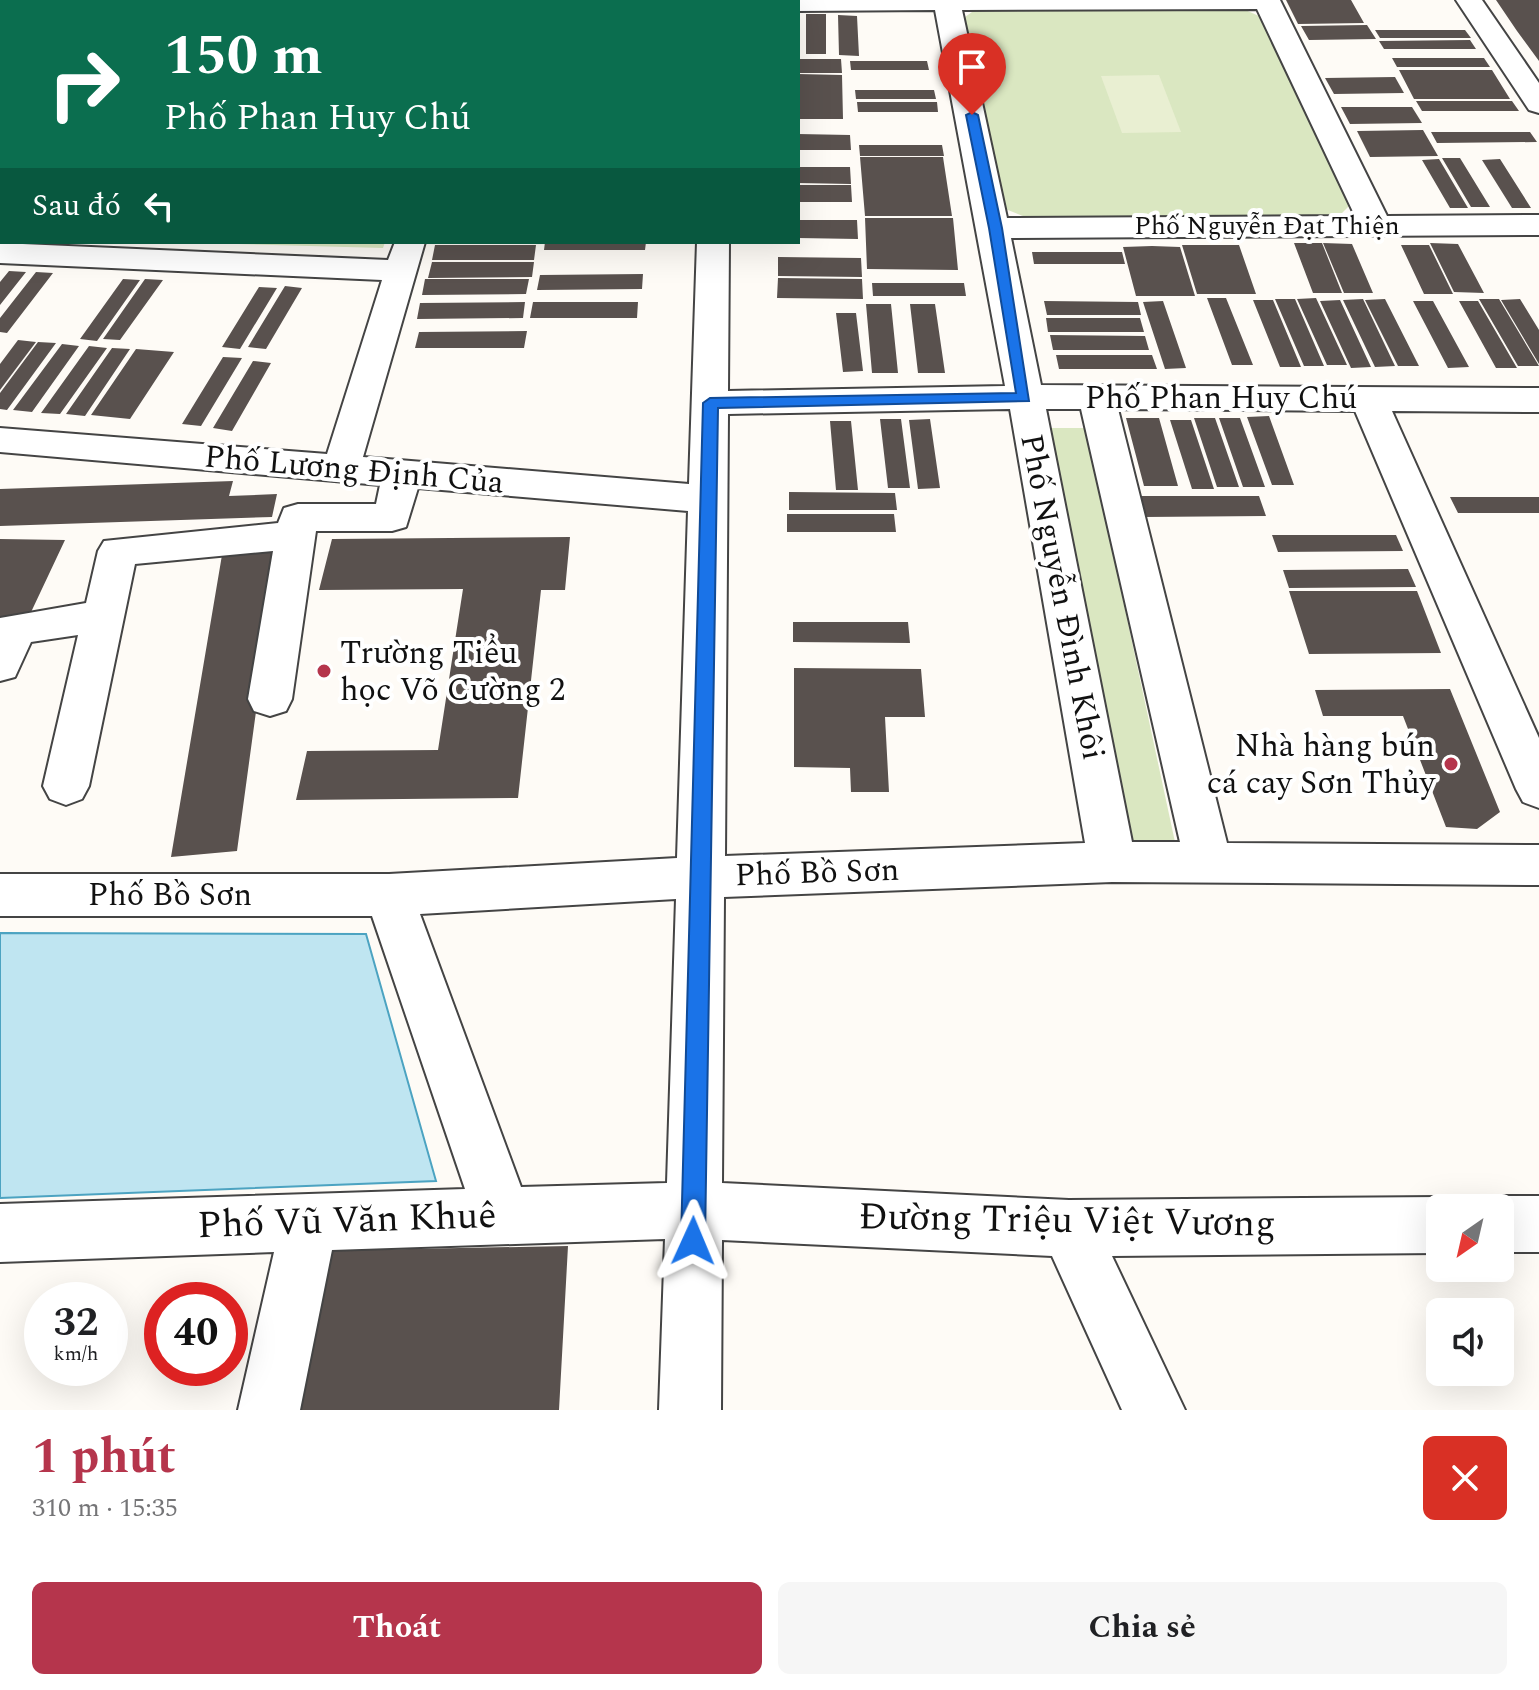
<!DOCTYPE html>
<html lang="vi">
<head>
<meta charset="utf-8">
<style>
	body { margin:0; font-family:Spectral,serif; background:#f6f6f6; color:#202124; height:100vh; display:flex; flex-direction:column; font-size:30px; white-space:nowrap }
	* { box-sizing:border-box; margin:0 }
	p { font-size:26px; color:#757577 }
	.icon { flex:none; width:44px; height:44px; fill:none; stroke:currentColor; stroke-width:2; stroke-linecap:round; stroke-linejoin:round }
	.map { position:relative; height:1410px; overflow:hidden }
	.drawer { display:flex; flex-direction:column; background:#fff; flex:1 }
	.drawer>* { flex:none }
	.hud { position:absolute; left:0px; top:0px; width:800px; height:244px; box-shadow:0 8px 32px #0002; background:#0b6e4f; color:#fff; overflow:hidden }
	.needle { width:52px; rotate:214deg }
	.tools { position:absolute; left:1426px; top:1194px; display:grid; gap:16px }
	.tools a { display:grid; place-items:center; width:88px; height:88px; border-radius:12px; background:#fff; box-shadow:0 8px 32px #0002; font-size:40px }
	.speed { position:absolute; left:24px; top:1282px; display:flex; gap:16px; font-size:40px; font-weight:700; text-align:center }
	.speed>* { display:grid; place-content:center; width:104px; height:104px; border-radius:50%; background:#fff; box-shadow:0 8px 32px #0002; line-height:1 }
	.speed small { font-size:20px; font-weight:400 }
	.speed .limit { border:12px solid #d22; background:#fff; color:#111 }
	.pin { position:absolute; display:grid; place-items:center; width:68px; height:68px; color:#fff; margin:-82px -34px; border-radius:50% 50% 50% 0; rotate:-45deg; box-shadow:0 0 8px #0007 }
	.pin .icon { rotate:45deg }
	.me { position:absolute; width:88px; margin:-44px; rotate:1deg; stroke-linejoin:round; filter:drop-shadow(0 0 6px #0008) }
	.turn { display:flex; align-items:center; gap:28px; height:168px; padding:0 32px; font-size:36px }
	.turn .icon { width:104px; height:104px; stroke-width:2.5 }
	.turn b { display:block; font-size:56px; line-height:68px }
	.then { display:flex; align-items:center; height:76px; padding:0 32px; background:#0003; gap:16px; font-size:30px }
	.round { display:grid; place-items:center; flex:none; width:84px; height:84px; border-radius:12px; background:#f6f6f6 }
	.headline { display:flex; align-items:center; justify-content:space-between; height:136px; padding:0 32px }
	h1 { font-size:48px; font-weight:700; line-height:60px; color:#b5354c }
	.primary-button { display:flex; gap:16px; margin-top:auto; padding:16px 32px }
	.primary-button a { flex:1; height:92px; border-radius:12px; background:#b5354c; color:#fff; font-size:32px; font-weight:700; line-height:92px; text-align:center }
	.primary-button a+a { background:#f6f6f6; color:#202124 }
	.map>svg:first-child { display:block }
	.green { fill:#dae7c1 }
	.pitch { fill:#e9efd2 }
	.water { fill:#bfe5f1; stroke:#4ca3c1; stroke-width:2 }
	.building { fill:#59514e }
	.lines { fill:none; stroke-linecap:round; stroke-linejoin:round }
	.minor-casing { stroke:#444; stroke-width:4 }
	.minor { fill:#fff; fill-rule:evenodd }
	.route { fill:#1a73e8; stroke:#114b97; stroke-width:2 }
	.poi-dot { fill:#b5354c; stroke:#fff; stroke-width:3 }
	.labels { text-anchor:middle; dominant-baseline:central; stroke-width:8; stroke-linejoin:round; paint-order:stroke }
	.far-street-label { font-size:26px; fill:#111; stroke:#fff }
	.street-label { font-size:32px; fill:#111; stroke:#fff }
	.poi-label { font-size:32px; fill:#111; stroke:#fff; text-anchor:start }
	.near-street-label { font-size:38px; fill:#111; stroke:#fff }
</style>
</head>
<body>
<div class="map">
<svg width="1539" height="1410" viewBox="0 0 1539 1410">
	<rect width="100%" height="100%" fill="#fefbf6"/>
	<path class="green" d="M979 7 1241 8 1270 21 1352 203 1339 216 1033 220 1003 208 965 17Z
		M163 242H385L383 248Z
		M1050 428H1086L1175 842 1127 843Z"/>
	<path class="pitch" d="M1159 75 1181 132 1122 133 1101 76Z"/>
	<path class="water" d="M0 933 366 934 436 1181 0 1198Z"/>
	<path class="building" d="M1286 0H1351L1364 23 1298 24Z
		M1496 0H1539V61L1517 31Z
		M806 14H826V54H806Z
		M838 15 857 16 859 56 839 55Z
		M1367 25 1376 39 1309 40 1301 26Z
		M1375 30H1465L1471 38H1380Z
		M1470 40 1476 49H1384L1379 41Z
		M1392 58H1484L1490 67H1397Z
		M798 59H841L842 73H798Z
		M850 61H927L929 70H851Z
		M1399 70H1492L1510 99H1414Z
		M798 74 842 75 843 119H798Z
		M1395 77 1404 93 1334 94 1325 78Z
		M855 90H934L936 99H856Z
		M1416 101H1512L1519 111H1422Z
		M857 102H937L938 112H858Z
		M1341 107H1412L1422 123 1350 124Z
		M1423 130 1438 156 1370 157 1357 131Z
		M1431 132H1530L1537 142 1437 143Z
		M798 134 850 135 851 150H798Z
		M859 145H942L944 156H860Z
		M860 157H943L952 216H865Z
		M1442 158H1460L1490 207H1471Z
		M1439 159 1468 208H1450L1422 160Z
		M1500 159 1531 208H1512L1482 160Z
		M798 167H850L851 184 798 183Z
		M798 185H851L852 202H798Z
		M865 218H953L958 270 867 269Z
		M798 220H857L858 239 798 238Z
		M545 242H646L645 250H544Z
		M1294 243H1322L1342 293H1313Z
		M1323 243 1352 244 1373 293H1344Z
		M1430 243 1458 244 1484 293 1454 292Z
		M435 245H536L534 260H432Z
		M1182 245H1239L1256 294H1197Z
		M1401 245H1429L1453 294H1424Z
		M1152 246 1180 247 1195 296H1136L1123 247Z
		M1032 252H1122L1125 264H1034Z
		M778 257 861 258 862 277 778 276Z
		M432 262H534L532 277 428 278Z
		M9 271 26 272 0 305V282Z
		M36 272 53 273 7 333 0 332V318Z
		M643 274 642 289 537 290 540 275Z
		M778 278 862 279 863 299 777 298Z
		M123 279 140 280 97 341 80 339Z
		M145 279 163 280 120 340 103 339Z
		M425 279H529L526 294 422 295Z
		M872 283H964L966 296H873Z
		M285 286 302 288 266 349 248 347Z
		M259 287 277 288 240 349 222 347Z
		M1207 298H1226L1253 365H1232Z
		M1316 298 1347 365H1327L1297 299Z
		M1275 299H1295L1324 366H1304Z
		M1363 299 1395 366 1375 367 1343 300Z
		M1385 299 1419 366H1398L1365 300Z
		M1479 299H1499L1539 366H1518Z
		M1520 299 1539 330V364L1501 300Z
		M1253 300H1273L1301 367H1280Z
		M1340 300 1371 367 1351 368 1320 301Z
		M1044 301 1138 302 1141 315H1047Z
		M1163 301 1186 368 1165 369 1143 302Z
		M1413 301H1433L1469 367 1448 368Z
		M1459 301H1478L1517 368H1496Z
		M525 302 523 318 417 319 420 303Z
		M533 302H638L637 318H530Z
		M866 304H891L898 373H872Z
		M910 304H935L945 373H918Z
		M836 313H856L863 371 843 372Z
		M1046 318H1140L1144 332H1048Z
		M527 331 524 348H415L419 332Z
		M1050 335 1145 336 1149 350H1053Z
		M18 340 36 342 0 390V364Z
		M38 342 56 343 7 410 0 409V393Z
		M62 344 79 346 32 412 13 410Z
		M89 346 107 348 60 414 41 413Z
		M112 348 130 349 85 416 66 414Z
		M136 349 174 352 130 419 91 415Z
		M1056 355H1152L1157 369H1059Z
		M223 357 242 358 201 426 182 424Z
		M253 361 271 363 232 431 213 428Z
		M1269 416 1294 485H1272L1247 417Z
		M1126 418H1159L1178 486H1144Z
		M1194 418H1215L1239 487H1217Z
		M1219 418H1240L1265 487H1243Z
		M880 419H901L910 488H888Z
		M930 419 940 488 918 489 909 420Z
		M1170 420H1191L1214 489H1192Z
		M830 421H851L858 490H836Z
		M233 481 229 496 277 494 272 517 0 526V489Z
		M789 492 895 493 897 510H789Z
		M1139 496H1259L1266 516 1144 517Z
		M1450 497H1539V513H1458Z
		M787 514H894L896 532H787Z
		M1272 535H1396L1403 551 1278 552Z
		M570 537 565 590H541L518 798 296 800 307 751 438 750 463 589 319 590 332 539Z
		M0 539 65 540 0 678Z
		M278 550 237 851 171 857 222 555Z
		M1408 569 1416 587 1289 588 1283 570Z
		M1289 591H1417L1441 653 1309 654Z
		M793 622H908L910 643 793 642Z
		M794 668 921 669 925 717H885L889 792H851L850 768 794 767Z
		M1450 689 1500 812 1477 829 1446 827 1403 716H1323L1315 690Z
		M568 1246 559 1410H279L308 1251Z"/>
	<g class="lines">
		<g class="minor-casing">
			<path id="minor" d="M470 0H496V2H470Z
				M705 0H731V2H705Z
				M787 0H1280L1387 216 1539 215V235L1011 238 1041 385 1539 388V412L1392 411 1539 738V808L1523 802 1516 789 1355 411 1118 409 1227 843 1539 845V885L1112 882 724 897 722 1183 1069 1200 1440 1197 1461 1208H1440V1253L1112 1256 1185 1410H1122L1052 1256 722 1240 721 1410H659L665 1239 332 1250 300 1410H238L274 1252 0 1262V1204L465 1189 372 916H0V874H389L677 858 688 511 418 488 406 527 392 531H316L292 699 286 711 270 716 254 711 248 699 273 551 135 564 89 786 82 799 66 805 50 799 43 786 78 635 31 642 15 677 0 681V618L86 603 98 551 104 541 278 523 284 508 298 504H376L380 485 0 452V428L327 454 382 280 0 263V243L388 260 395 242H425L363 457 689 484 697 242H729L728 391 1005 386 935 10 798 11V2ZM1257 9 1355 216 1007 218 962 10ZM1010 409 1085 843 725 856 728 414ZM1046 409H1081L1180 842H1132ZM676 899 667 1183 521 1187 420 914Z
				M1456 0H1482L1539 83V113L1529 110Z
				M0 10H2V26H0Z
				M1500 1196H1539V1252H1500V1208H1478Z"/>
		</g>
		<use href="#minor" class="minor"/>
	</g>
	<path class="route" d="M972 112 978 115 1002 228 1029 401 718 408 705 1241 701 1250 693 1253 685 1250 681 1241 703 403 710 398 1016 393 989 228 966 115Z"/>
	<g class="poi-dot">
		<circle cx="324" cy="671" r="8"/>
		<circle cx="1451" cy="764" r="8"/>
	</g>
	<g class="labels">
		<g class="far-street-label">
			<text x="1267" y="226">Phố Nguyễn Đạt Thiện</text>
		</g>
		<g class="street-label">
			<text x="1221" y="398">Phố Phan Huy Chú</text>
			<text transform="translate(354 470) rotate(5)">Phố Lương Định Của</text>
			<text transform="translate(1062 597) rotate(79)">Phố Nguyễn Đình Khôi</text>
			<text transform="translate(817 873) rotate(-2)">Phố Bồ Sơn</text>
			<text x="170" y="895">Phố Bồ Sơn</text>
		</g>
		<g class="poi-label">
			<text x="340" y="653">Trường Tiểu<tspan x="340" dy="37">học Võ Cường 2</tspan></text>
			<text x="1435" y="746" text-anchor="end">Nhà hàng bún<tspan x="1435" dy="37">cá cay Sơn Thủy</tspan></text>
		</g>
		<g class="near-street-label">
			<text transform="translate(347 1221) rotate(-2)">Phố Vũ Văn Khuê</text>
			<text transform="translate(1067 1221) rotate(1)">Đường Triệu Việt Vương</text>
		</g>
	</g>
</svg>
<div class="tools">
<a><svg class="needle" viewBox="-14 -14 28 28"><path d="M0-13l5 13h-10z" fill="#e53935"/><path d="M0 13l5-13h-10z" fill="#757577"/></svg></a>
<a><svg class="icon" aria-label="sound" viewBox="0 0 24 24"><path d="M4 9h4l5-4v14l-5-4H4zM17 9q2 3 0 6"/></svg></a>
</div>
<div class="speed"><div>32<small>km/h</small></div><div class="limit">40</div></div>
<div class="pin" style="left:972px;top:115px;background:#d93025"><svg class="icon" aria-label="arrive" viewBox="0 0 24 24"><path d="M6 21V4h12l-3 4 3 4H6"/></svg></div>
<svg class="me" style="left:693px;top:1241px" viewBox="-20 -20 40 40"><path d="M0-17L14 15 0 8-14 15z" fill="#1a73e8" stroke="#fff" stroke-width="4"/></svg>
<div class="hud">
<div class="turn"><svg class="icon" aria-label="right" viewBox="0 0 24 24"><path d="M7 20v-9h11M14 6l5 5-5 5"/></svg><div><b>150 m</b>Phố Phan Huy Chú</div></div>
<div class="then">Sau đó<svg class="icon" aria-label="left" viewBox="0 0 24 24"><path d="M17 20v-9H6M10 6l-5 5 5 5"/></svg></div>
</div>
</div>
<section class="drawer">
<div class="headline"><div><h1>1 phút</h1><p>310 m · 15:35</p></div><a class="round" style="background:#d93025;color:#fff"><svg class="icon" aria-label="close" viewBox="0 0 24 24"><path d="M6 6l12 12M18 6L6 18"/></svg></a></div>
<div class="primary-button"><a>Thoát</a><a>Chia sẻ</a></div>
</section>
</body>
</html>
